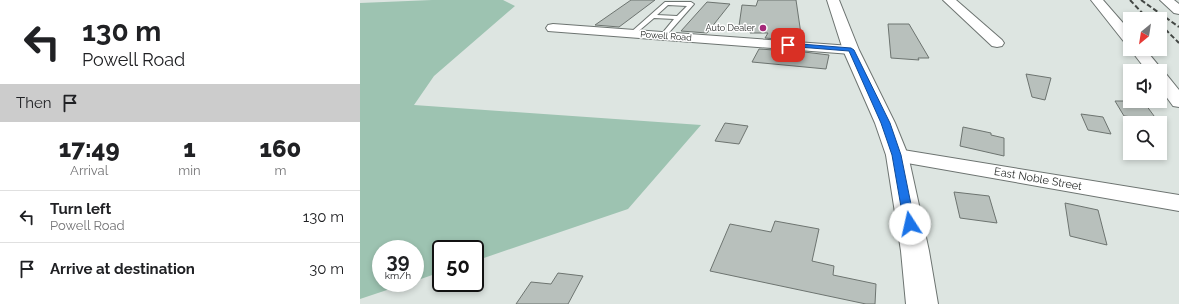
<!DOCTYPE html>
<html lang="en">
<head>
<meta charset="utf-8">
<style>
	body { margin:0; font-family:Raleway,sans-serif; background:#f2f2f2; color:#202124; height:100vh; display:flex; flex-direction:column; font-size:15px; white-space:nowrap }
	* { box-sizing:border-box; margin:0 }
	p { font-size:13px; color:#757577 }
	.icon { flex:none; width:22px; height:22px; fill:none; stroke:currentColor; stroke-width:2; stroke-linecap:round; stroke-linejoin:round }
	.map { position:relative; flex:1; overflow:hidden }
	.details { display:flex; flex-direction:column; background:#fff; width:360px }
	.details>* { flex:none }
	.guide { background:#fff; color:#202124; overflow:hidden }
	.needle { width:26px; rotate:210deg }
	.controls { position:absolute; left:763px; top:12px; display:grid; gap:8px }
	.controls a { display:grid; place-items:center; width:44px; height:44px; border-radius:0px; background:#fff; box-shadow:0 2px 6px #0003; font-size:20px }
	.speed { position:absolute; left:12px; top:240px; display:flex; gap:8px; font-size:20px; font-weight:700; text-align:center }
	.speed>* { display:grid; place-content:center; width:52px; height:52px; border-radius:50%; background:#fff; box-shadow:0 2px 6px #0003; line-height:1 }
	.speed small { font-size:10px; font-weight:400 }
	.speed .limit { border:2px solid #111; border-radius:6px; background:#fff; color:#111 }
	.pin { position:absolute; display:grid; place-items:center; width:34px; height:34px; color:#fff; margin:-17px; border-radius:8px; box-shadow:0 2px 6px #0006 }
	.me { position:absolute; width:44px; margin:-22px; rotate:350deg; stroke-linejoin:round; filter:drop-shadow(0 0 3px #0008) }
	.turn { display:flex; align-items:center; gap:14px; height:84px; padding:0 16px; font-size:18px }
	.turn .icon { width:52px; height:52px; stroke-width:2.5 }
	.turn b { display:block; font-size:28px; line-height:34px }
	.then { display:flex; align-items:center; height:38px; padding:0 16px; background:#0003; gap:8px; font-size:15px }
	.eta { display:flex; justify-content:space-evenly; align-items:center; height:68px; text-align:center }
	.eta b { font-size:24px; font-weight:800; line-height:28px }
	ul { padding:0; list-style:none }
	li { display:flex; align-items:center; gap:12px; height:52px; padding:0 16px; border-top:1px solid #e0e0e0 }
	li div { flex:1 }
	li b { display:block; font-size:15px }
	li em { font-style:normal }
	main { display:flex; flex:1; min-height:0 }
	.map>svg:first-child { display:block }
	.green { fill:#9dc3b1 }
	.building { fill:#b8c0bc; stroke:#6d7470 }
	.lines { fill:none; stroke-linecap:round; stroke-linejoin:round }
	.lane-casing { stroke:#6d7471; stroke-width:2 }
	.street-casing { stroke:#6d7471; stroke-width:2 }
	.secondary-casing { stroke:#6d7471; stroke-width:2 }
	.lane { fill:#fff; fill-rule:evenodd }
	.street { fill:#fff; fill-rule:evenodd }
	.secondary { fill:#fff; fill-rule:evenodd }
	.rail { stroke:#434744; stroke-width:2; stroke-dasharray:5 2.5; stroke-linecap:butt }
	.route { fill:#1a73e8; stroke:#114b97 }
	.poi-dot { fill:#a52779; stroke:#fff; stroke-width:1.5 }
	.labels { text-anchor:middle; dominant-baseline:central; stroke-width:3; stroke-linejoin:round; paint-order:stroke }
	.far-poi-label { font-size:9px; fill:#2a2d2b; stroke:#fff; text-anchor:end }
	.far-street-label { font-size:9px; fill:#2a2d2b; stroke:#fff }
	.street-label { font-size:11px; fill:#2a2d2b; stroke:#fff }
</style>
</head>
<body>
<main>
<section class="details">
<div class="guide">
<div class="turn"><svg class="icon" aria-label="left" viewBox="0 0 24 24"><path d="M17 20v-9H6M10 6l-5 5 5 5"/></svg><div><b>130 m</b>Powell Road</div></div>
<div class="then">Then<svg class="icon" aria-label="arrive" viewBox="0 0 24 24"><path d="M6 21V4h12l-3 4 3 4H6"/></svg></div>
</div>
<div class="eta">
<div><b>17:49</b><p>Arrival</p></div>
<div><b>1</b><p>min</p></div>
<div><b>160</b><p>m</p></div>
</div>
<ul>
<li><svg class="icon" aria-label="left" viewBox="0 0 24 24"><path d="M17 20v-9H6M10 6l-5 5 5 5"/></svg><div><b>Turn left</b><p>Powell Road</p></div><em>130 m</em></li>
<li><svg class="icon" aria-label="arrive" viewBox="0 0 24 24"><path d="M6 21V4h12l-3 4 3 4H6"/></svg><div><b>Arrive at destination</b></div><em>30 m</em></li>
</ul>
</section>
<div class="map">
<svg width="819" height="304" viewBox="0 0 819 304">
	<rect width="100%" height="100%" fill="#dde5e1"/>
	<path class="green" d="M72 0H143L155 6 74 76 54 105 341 125 268 209 115 261V249H81V272L55 281V249H21V283H48L0 299V3Z"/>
	<path class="building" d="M271 0H295L259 27 235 25Z
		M398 0H436L442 41 405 38 408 33H390V26H379L382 5 396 6Z
		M347 2 370 4 347 33 321 31Z
		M528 24H549L569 58H558L559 60 531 58Z
		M399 49 444 52 469 55 466 69 392 62Z
		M666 74 691 78 685 100 672 97Z
		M755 101H783L797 120 764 116Z
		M721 114 743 117 751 134 728 130Z
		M365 123 388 126 379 144 355 141Z
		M603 127 631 133V135L644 138V156L600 146Z
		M594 192 629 196 637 223 600 218Z
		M705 203 738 210 747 245 710 236Z
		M415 221 459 229 452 261 474 266 473 275 516 284 515 304H506L350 271 370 224 411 232Z
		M198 273 223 276 208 304H156L171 282 191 284Z"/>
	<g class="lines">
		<g class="lane-casing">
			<path id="lane" d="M305 2H331L334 4 305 37 300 36 314 19 294 18 274 35H270V33ZM308 5 327 6 317 16 297 15Z"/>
		</g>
		<g class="street-casing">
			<path id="street" d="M583 0H596L642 40 644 43 642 46 637 47 632 46Z
				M731 0H743L770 31V44L765 43Z
				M193 24 491 46 496 47 498 50 496 53 491 54 188 31 186 28 188 25Z
				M770 49H785L803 71 802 73 806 74 819 90V107L813 106 800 88V71H787Z
				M537 149 819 195V211L530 160 526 155 530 150Z"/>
		</g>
		<g class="secondary-casing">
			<path id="secondary" d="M467 0H479L499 50 535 123 548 155 569 251 578 304H546L541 251 526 155 515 123 483 50Z
				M800 0H814L819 4V14L814 13Z"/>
		</g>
		<use href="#lane" class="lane"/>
		<use href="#street" class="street"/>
		<use href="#secondary" class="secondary"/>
		<path class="rail" d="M770 0 788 19
			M781 0 819 27
			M800 24 819 43"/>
	</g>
	<path class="route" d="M428 43 491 48 494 50 530 123 541 155 555 224 554 227H546L544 224 532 155 521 123 489 51 426 46 425 45Z"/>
	<circle class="poi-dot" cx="403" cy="28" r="4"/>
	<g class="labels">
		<g class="far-poi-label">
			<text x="395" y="28">Auto Dealer</text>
		</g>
		<g class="far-street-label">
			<text transform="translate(306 36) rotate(4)">Powell Road</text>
		</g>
		<g class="street-label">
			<text transform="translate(678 179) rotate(10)">East Noble Street</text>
		</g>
	</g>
</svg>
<div class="controls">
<a><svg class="needle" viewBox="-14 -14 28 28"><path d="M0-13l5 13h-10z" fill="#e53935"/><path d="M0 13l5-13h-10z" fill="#757577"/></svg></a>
<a><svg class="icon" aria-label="sound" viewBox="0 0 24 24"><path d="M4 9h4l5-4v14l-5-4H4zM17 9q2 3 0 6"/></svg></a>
<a><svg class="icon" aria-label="search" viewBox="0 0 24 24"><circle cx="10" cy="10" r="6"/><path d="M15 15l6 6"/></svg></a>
</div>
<div class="speed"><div>39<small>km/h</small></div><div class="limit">50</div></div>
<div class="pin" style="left:428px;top:45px;background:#d93025"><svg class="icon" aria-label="arrive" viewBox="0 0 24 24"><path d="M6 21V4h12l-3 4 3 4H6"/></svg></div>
<svg class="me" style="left:550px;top:224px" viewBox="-20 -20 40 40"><circle r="19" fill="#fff"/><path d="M0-13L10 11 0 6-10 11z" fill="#1a73e8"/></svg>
</div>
</main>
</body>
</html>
